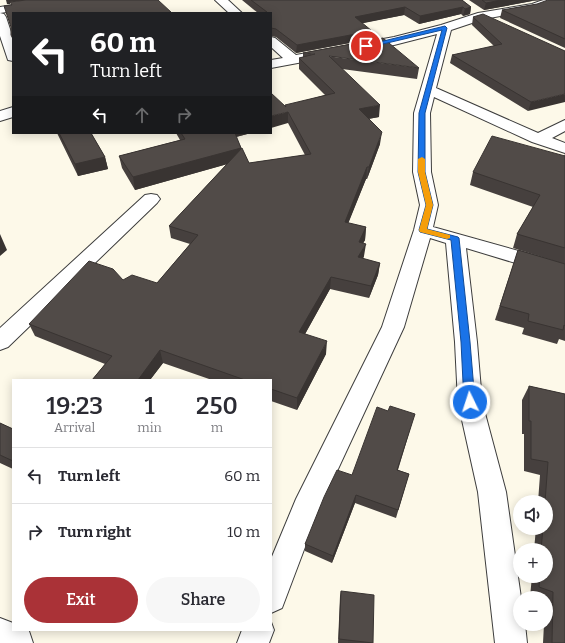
<!DOCTYPE html>
<html lang="en">
<head>
<meta charset="utf-8">
<style>
	body { margin:0; font-family:Bitter,serif; background:#f7f7f7; color:#2b2b33; height:100vh; display:flex; flex-direction:column; font-size:15px; white-space:nowrap }
	* { box-sizing:border-box; margin:0 }
	p { font-size:13px; color:#7c7c81 }
	.icon { flex:none; width:22px; height:22px; fill:none; stroke:currentColor; stroke-width:2; stroke-linecap:round; stroke-linejoin:round }
	.map { position:relative; flex:1; overflow:hidden }
	.panel { position:absolute; left:12px; top:379px; width:260px; height:252px; display:flex; flex-direction:column; background:#fff; border-radius:0px; box-shadow:0 2px 10px #0003 }
	.panel>* { flex:none }
	.banner { position:absolute; left:12px; top:12px; width:260px; height:122px; border-radius:0px; box-shadow:0 2px 10px #0003; background:#202124; color:#fff; overflow:hidden }
	.controls { position:absolute; left:513px; top:495px; display:grid; gap:8px }
	.controls a { display:grid; place-items:center; width:40px; height:40px; border-radius:50%; background:#fff; box-shadow:0 2px 10px #0003; font-size:20px }
	.pin { position:absolute; display:grid; place-items:center; width:34px; height:34px; color:#fff; margin:-17px; border:2px solid #fff; border-radius:50%; box-shadow:0 1px 4px #0007 }
	.me { position:absolute; width:44px; margin:-22px; rotate:356deg; stroke-linejoin:round; filter:drop-shadow(0 0 3px #0008) }
	.turn { display:flex; align-items:center; gap:14px; height:84px; padding:0 12px; font-size:18px }
	.turn .icon { width:52px; height:52px; stroke-width:2.5 }
	.turn b { display:block; font-size:28px; line-height:34px }
	.lanes { display:flex; align-items:center; height:38px; padding:0 12px; background:#0003; justify-content:center; gap:20px; direction:ltr }
	.lanes .off { opacity:.35 }
	.eta { display:flex; justify-content:space-evenly; align-items:center; height:68px; text-align:center }
	.eta b { font-size:24px; font-weight:600; line-height:28px }
	.button { display:flex; gap:8px; margin-top:auto; padding:8px 12px }
	.button a { flex:1; height:46px; border-radius:24px; background:#aa3237; color:#fff; font-size:16px; font-weight:600; line-height:46px; text-align:center }
	.button a+a { background:#f7f7f7; color:#2b2b33 }
	ul { padding:0; list-style:none }
	li { display:flex; align-items:center; gap:12px; height:56px; padding:0 12px; border-top:1px solid #e1e1e2 }
	li div { flex:1 }
	li b { display:block; font-size:15px }
	li em { font-style:normal }
	.map>svg:first-child { display:block }
	.lines { fill:none; stroke-linecap:round; stroke-linejoin:round }
	.street-casing { stroke:#3d3d3d; stroke-width:2 }
	.street { fill:#fff; fill-rule:evenodd }
	.wall { fill:#46403e }
	.shaded-wall { fill:#393432 }
	.building { fill:#514b48; stroke:#393432 }
	.route { fill:#1a73e8; stroke:#114b97 }
	.slow { fill:#f59e0b }
</style>
</head>
<body>
<div class="map">
<svg width="565" height="643" viewBox="0 0 565 643">
	<rect width="100%" height="100%" fill="#fdf9e9"/>
	<g class="lines">
		<g class="street-casing">
			<path id="street" d="M43 0H72L70 2 66 3 0 13 4 14 6 17 13 38V61L8 60 0 36V7Z
				M215 0H228L242 13H229Z
				M543 0H560L558 2 534 10 484 19 451 30 436 88 538 133 565 120V131L552 138 565 143V153L532 142 434 97 430 113 431 172 438 205 433 227 565 264V278L466 248 477 342 482 402 506 492 521 598 520 624H525L527 643H495L478 492 458 402 455 342 446 243 430 238 404 327 319 510 282 608 271 613V559L296 499 382 327 414 230 420 205 413 172 414 113 437 34 394 45 271 68V60L283 58 271 47V37L275 38 296 55 394 37 441 25 478 13 532 4Z
				M13 107V117L0 121V111Z
				M151 194 157 195 160 199 157 203 8 347 0 350V328L145 195Z
				M0 618 13 623V630L29 631 33 643H0Z
				M271 622 274 630 269 643H237L242 630H271Z"/>
		</g>
		<use href="#street" class="street"/>
	</g>
	<path class="wall" d="M242 0H462L471 7 470 14 463 16 461 14 419 24 404 15 362 23 371 39 296 53 276 37 271 36V13H258Z
		M469 0H547L532 1 484 10Z
		M565 0V48L500 18 502 10 537 4Z
		M473 17 565 51 528 111 450 63 452 55 494 46 472 25Z
		M303 53 419 68 417 79 342 69 379 117 368 119 380 144 367 179H366L348 223 366 227 365 240 363 243 364 256 363 259 380 263 378 275 369 298 330 289 305 334 326 354 297 410 271 401V380H212L163 363 150 380H92L105 364 35 336 29 324 123 280 157 283 190 244 171 238 169 226 227 164 135 190 122 168 119 156 180 140 176 133H251L236 137 249 163 305 155 288 123 285 106 325 95 299 69V58L303 57Z
		M57 133H91L105 157 108 169 78 176Z
		M565 154V264L513 248 517 234 533 207 470 185 473 172 564 156Z
		M518 250 565 264V341L559 339 557 344 522 334 524 328 495 320Z
		M529 386 565 394V643H543L544 624H546V598H534L530 597 532 576H546V550H534L536 528H546V502H538L540 475 524 471V434H522V400Z
		M0 423 13 429V469L0 463Z
		M412 423 398 470 409 474 396 518 355 503 332 563 305 551V544L352 475Z
		M341 591 373 643H338L340 596Z"/>
	<path class="shaded-wall" d="M6 0H34L10 2V4H7Z
		M501 0H532V1L484 10 486 3Z
		M405 7 404 15 354 25 355 17Z
		M463 7 461 14 419 24 420 16Z
		M471 7 470 14 463 16 465 9Z
		M372 31 371 39 296 53 297 45Z
		M565 94V102L528 111 531 102Z
		M380 105 379 117 357 121 359 109Z
		M288 112V123L271 128V116Z
		M382 132 380 144 367 179 369 167Z
		M232 133H251L232 138Z
		M241 148 242 160 135 190 133 177Z
		M105 157 108 169 78 176 75 164Z
		M367 167 366 179 344 234 345 222Z
		M366 227 365 240 357 255 359 242Z
		M0 234 7 250 0 256Z
		M366 244 364 256 357 270 358 257Z
		M380 263 378 275 369 298 371 286Z
		M331 277 330 289 299 345V332Z
		M327 341 326 354 297 410V398Z
		M160 350 163 363 150 380H138Z
		M356 495 355 503 332 563 333 556Z"/>
	<path class="building" d="M26 0H158L172 13H13V39L11 35V27L4 6 12 5 10 2Z
		M251 0H462L471 7 465 9 463 7 420 16 405 7 355 17 372 31 297 45 276 29 271 28V13H262L267 12Z
		M482 0H501L486 3Z
		M548 0H565V39L502 10 537 4Z
		M483 14 565 51V94L531 102 452 55 502 44 473 17Z
		M383 38 419 68 329 56 380 105 359 109 382 132 369 167H367L345 222 366 227 359 242 366 244 358 257 380 263 371 286 331 277 299 332 327 341 297 398 271 389V380H245L160 350 138 380H92L112 356 29 324 89 261 113 269 123 280 132 275 157 283 198 235 169 226 242 148 249 163 311 154 288 112 271 116V93L286 107 285 105 335 93 299 58 315 54 303 53Z
		M59 133H91L105 157 75 164Z
		M181 133H235L241 148 133 177 119 156 185 139Z
		M492 136 565 156V248L517 234 540 195 473 172Z
		M518 250 565 264V326L564 325 563 330 528 321 529 314 500 306Z
		M529 386 565 394V643H552L553 592 539 587 540 576H546V550H541L543 528H546V502H545L548 462 531 459V421H529Z
		M390 406 415 414 397 470 409 474 398 510 356 495 333 556 305 544 324 497 337 470 352 475 377 407 388 411Z
		M0 423 13 429V461L0 455Z
		M341 591 374 595 373 643 339 639Z"/>
	<path class="route" d="M445 26 447 28 425 113V172L433 205 427 229 458 237 459 238 470 342 475 402 473 405 470 406 466 405 464 402 461 342 451 240 420 232 419 230 426 205 418 172 419 113 442 30 366 48 363 46Z"/>
	<path class="slow" d="M422 157 425 159V172L433 205 427 229 450 235V238L447 239 420 232 419 230 426 205 418 172V159Z"/>
</svg>
<div class="controls">
<a><svg class="icon" aria-label="sound" viewBox="0 0 24 24"><path d="M4 9h4l5-4v14l-5-4H4zM17 9q2 3 0 6"/></svg></a>
<a>+</a>
<a>−</a>
</div>
<div class="pin" style="left:366px;top:46px;background:#d93025"><svg class="icon" aria-label="arrive" viewBox="0 0 24 24"><path d="M6 21V4h12l-3 4 3 4H6"/></svg></div>
<svg class="me" style="left:470px;top:402px" viewBox="-20 -20 40 40"><circle r="17" fill="#1a73e8" stroke="#fff" stroke-width="3"/><path d="M0-11L8 9 0 5-8 9z" fill="#fff"/></svg>
<div class="banner">
<div class="turn"><svg class="icon" aria-label="left" viewBox="0 0 24 24"><path d="M17 20v-9H6M10 6l-5 5 5 5"/></svg><div><b>60 m</b>Turn left</div></div>
<div class="lanes"><svg class="icon" aria-label="left" viewBox="0 0 24 24"><path d="M17 20v-9H6M10 6l-5 5 5 5"/></svg><svg class="icon off" aria-label="ahead" viewBox="0 0 24 24"><path d="M12 20V5M6 11l6-6 6 6"/></svg><svg class="icon off" aria-label="right" viewBox="0 0 24 24"><path d="M7 20v-9h11M14 6l5 5-5 5"/></svg></div>
</div>
<section class="panel">
<div class="eta">
<div><b>19:23</b><p>Arrival</p></div>
<div><b>1</b><p>min</p></div>
<div><b>250</b><p>m</p></div>
</div>
<ul>
<li><svg class="icon" aria-label="left" viewBox="0 0 24 24"><path d="M17 20v-9H6M10 6l-5 5 5 5"/></svg><div><b>Turn left</b></div><em>60 m</em></li>
<li><svg class="icon" aria-label="right" viewBox="0 0 24 24"><path d="M7 20v-9h11M14 6l5 5-5 5"/></svg><div><b>Turn right</b></div><em>10 m</em></li>
</ul>
<div class="button"><a>Exit</a><a>Share</a></div>
</section>
</div>
</body>
</html>
